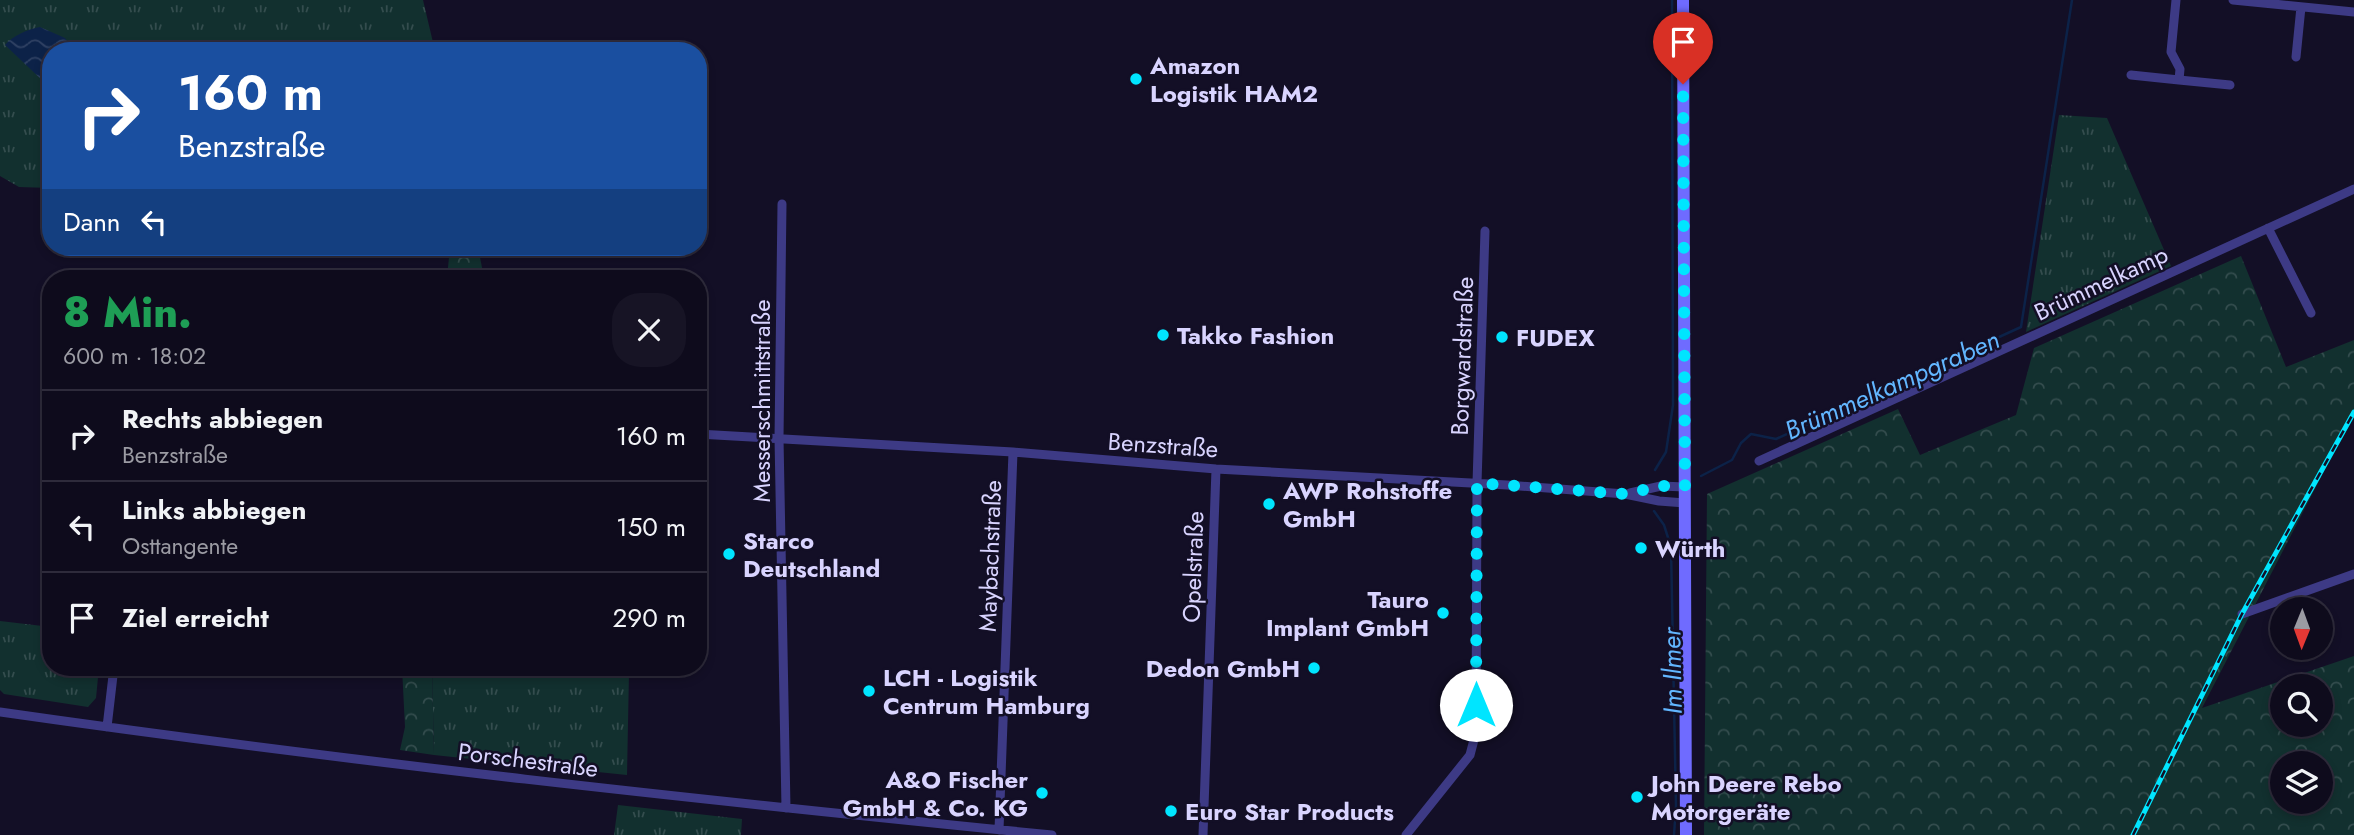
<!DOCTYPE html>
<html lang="de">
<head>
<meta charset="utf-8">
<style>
	body { margin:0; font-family:Jost,sans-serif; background:#171425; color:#f1f3f6; height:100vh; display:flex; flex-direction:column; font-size:26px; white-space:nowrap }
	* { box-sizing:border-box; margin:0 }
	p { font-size:23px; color:#9b9ba3 }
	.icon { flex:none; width:38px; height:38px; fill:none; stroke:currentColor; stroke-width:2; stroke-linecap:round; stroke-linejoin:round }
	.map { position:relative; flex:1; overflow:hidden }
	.details { position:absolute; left:42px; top:270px; width:665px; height:406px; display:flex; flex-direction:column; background:#0e0b1c; border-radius:28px; box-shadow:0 4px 10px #0003,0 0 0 2px #2e2b3b }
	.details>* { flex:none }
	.guide { position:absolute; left:42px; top:42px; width:665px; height:214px; border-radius:28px; box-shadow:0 4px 10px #0003,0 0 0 2px #2e2b3b; background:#1a4fa0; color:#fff; overflow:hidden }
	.needle { width:46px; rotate:181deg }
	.buttons { position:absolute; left:2270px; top:597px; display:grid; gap:14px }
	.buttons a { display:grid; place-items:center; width:63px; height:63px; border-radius:50%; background:#0e0b1c; box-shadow:0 4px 10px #0003,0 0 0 2px #2e2b3b; font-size:35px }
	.pin { position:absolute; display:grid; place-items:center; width:60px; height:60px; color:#fff; margin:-72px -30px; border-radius:50% 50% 50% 0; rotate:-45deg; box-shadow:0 0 7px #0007 }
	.pin .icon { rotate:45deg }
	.me { position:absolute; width:77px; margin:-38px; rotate:0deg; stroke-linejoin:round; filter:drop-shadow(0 0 5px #0008) }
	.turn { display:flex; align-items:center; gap:24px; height:147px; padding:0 21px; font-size:32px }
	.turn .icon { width:91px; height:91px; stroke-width:2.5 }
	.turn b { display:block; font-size:49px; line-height:60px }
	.then { display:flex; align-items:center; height:66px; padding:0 21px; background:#0003; gap:14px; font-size:26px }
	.round { display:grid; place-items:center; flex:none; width:74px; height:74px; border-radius:28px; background:#171425 }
	.headline { display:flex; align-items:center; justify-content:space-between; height:119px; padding:0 21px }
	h1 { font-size:42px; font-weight:800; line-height:52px; color:#1e9e55 }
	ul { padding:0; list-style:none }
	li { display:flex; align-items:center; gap:21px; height:91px; padding:0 21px; border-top:2px solid #2e2b3b }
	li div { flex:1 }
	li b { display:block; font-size:26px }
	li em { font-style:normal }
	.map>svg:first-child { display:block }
	.grass { fill:url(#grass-tufts) }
	.forest { fill:url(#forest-crowns); fill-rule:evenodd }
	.water { fill:url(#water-waves) }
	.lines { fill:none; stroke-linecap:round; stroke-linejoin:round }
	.stream { stroke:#0c2248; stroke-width:2.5 }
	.street { stroke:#3d3a85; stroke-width:9 }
	.secondary { stroke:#6f6bff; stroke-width:12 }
	.rail-casing { stroke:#00e5ff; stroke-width:5 }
	.rail { stroke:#130f26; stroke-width:2.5; stroke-dasharray:8; stroke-linecap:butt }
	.route { stroke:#00e5ff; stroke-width:12; stroke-dasharray:0 21.6 }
	.poi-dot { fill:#00e5ff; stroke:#130f26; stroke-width:2.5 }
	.labels { text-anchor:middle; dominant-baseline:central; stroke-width:5; stroke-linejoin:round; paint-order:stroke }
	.poi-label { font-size:24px; font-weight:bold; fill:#d9d4ff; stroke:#130f26; text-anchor:start }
	.street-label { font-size:24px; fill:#d9d4ff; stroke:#130f26 }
	.water-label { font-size:26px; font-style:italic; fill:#62b6ff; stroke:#130f26 }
</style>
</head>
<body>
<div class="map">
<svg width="2354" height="835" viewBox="0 0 2354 835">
	<defs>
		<pattern id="grass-tufts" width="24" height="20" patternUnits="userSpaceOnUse" patternTransform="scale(1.75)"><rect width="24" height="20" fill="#12302f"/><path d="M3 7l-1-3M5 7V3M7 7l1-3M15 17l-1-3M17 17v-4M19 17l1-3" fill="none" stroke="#344d4e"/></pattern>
		<pattern id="forest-crowns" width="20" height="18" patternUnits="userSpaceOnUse" patternTransform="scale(1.75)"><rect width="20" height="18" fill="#12302f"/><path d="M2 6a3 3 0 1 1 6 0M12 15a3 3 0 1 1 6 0" fill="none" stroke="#344d4e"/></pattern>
		<pattern id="water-waves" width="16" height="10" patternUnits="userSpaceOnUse" patternTransform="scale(1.75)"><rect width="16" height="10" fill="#0c2248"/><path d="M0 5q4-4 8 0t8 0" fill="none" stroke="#2f4163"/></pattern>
	</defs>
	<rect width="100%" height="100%" fill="#130f26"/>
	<path class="grass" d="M0 0H423L435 51H51V188L19 187 0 176Z
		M2059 115 2107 118 2171 266 2026 332Z
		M0 621 51 627V667H99L96 698 88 707 4 694 0 690Z
		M432 667H627L629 672 627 775 434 755Z
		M618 805 742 819 741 835H614Z"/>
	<path class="forest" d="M450 247H478L484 278H447Z
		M2241 256 2286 367 2354 340V413L2202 708 2354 656V835H1704L1707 494 1898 409 1920 455 2016 415 2034 348ZM2282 686H2320V724H2282ZM2282 763H2320V802H2282Z
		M402 667H432L434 755 400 750 405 727Z"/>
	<path class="water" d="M40 27 65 38 74 51H51V82H44L5 45C12 36 28 29 40 27Z"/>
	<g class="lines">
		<path class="stream" d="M1655 470 1666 452 1673 405 1672 0
			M1701 476 1732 460 1741 443 1751 434 1776 439 2021 327 2072 0
			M1654 511 1664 525 1671 547 1676 806 1674 835"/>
		<path class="street" d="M2176 0 2171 52 2180 69 2179 80 2230 85
			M2233 0 2354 12
			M2296 57 2301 7
			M2131 75 2179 80
			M782 204 779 438 786 808
			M2268 228 2311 313
			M698 434 1013 452 1216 469 1507 485 1625 494 1659 501 1685 503
			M1759 461 2354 189
			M1630 493 1661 486 1685 487
			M2242 614 2354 574
			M0 712C349 762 701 800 1052 835
			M107 727 114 667
			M999 830 1013 452
			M1203 835 1216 469
			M1406 835 1470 755 1476 732 1477 483 1485 231"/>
		<path class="secondary" d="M1683 0 1686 835"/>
		<g class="rail-casing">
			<path id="rail" d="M2133 835 2242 614 2354 412"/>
		</g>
		<use href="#rail" class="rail"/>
	</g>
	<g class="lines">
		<path class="route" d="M1476 705 1477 483 1625 494 1661 486H1685L1683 84"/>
	</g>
	<g class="poi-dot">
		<circle cx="1136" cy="79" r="7"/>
		<circle cx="1163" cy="335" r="7"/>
		<circle cx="1502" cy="337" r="7"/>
		<circle cx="1269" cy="504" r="7"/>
		<circle cx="1641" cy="548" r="7"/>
		<circle cx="729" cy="554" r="7"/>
		<circle cx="1443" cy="613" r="7"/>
		<circle cx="1314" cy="668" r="7"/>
		<circle cx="869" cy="691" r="7"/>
		<circle cx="1042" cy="793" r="7"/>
		<circle cx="1637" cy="797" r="7"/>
		<circle cx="1171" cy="811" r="7"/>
	</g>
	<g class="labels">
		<g class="poi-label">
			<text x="1150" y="65">Amazon<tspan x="1150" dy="28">Logistik HAM2</tspan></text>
			<text x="1177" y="335">Takko Fashion</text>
			<text x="1516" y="337">FUDEX</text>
			<text x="1283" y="490">AWP Rohstoffe<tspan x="1283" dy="28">GmbH</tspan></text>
			<text x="743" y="540">Starco<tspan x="743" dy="28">Deutschland</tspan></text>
			<text x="1655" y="548">Würth</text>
			<text x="1429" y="599" text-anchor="end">Tauro<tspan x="1429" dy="28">Implant GmbH</tspan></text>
			<text x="1300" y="668" text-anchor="end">Dedon GmbH</text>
			<text x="883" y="677">LCH - Logistik<tspan x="883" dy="28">Centrum Hamburg</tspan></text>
			<text x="1028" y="779" text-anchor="end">A&amp;O Fischer<tspan x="1028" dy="28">GmbH &amp; Co. KG</tspan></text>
			<text x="1651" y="783">John Deere Rebo<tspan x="1651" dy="28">Motorgeräte</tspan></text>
			<text x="1185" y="811">Euro Star Products</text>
		</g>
		<g class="street-label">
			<text transform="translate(2101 283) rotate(-25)">Brümmelkamp</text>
			<text transform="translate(1462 356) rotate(-88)">Borgwardstraße</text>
			<text transform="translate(761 401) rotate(-90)">Messerschmittstraße</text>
			<text transform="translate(1163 445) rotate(4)">Benzstraße</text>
			<text transform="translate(990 556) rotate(-88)">Maybachstraße</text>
			<text transform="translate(1193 567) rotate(-88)">Opelstraße</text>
			<text transform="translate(528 760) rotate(7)">Porschestraße</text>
		</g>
		<g class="water-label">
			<text transform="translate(1892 385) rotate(-24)">Brümmelkampgraben</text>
			<text transform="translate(1672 671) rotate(-91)">Im Ilmer</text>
		</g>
	</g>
</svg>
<div class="buttons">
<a><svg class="needle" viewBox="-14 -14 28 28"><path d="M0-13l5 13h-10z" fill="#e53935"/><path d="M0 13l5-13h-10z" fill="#9b9ba3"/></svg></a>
<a><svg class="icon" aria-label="search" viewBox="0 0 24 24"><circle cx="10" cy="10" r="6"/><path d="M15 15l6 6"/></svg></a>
<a><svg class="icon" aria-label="layers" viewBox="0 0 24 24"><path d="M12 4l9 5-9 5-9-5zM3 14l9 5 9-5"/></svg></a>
</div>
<div class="pin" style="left:1683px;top:84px;background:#d93025"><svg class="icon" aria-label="arrive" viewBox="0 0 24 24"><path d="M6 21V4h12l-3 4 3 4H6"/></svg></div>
<svg class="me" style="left:1476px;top:705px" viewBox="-20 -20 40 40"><circle r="19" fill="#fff"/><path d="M0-13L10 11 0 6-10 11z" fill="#00e5ff"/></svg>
<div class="guide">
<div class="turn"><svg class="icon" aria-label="right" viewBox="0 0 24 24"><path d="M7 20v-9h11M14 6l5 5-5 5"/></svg><div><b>160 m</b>Benzstraße</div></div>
<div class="then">Dann<svg class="icon" aria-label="left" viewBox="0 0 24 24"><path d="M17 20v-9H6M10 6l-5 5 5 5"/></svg></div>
</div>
<section class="details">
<div class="headline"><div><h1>8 Min.</h1><p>600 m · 18:02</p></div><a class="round"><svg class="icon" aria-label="close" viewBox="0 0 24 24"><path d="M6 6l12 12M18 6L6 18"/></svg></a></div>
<ul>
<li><svg class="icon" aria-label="right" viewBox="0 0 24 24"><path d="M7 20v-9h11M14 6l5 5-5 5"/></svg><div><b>Rechts abbiegen</b><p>Benzstraße</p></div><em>160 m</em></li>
<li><svg class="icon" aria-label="left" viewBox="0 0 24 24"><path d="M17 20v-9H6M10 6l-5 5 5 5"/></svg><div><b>Links abbiegen</b><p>Osttangente</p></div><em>150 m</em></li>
<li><svg class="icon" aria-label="arrive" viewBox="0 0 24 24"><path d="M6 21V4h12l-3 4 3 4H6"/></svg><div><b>Ziel erreicht</b></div><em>290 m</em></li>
</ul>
</section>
</div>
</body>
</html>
